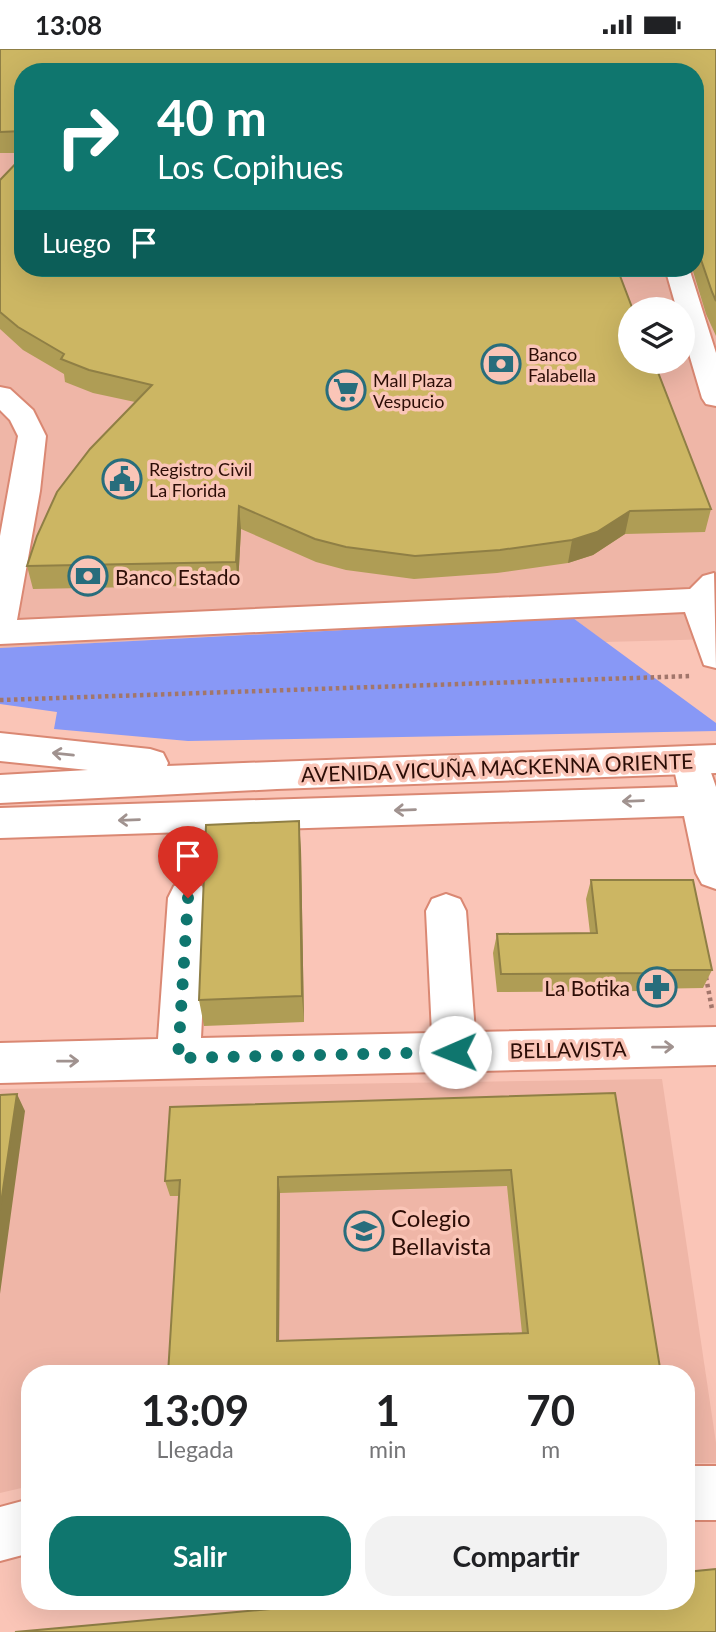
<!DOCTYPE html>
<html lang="es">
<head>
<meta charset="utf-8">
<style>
	body { margin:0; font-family:Lato,sans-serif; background:#f2f2f2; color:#202124; height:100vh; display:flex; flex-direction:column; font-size:26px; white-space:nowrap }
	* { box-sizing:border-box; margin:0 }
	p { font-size:23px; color:#757577 }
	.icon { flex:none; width:38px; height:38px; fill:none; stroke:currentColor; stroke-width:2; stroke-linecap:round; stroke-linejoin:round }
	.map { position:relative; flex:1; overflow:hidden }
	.details { position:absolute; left:21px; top:1316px; width:674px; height:245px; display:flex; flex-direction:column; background:#fff; border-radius:28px; box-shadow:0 7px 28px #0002 }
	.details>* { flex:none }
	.banner { position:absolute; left:14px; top:14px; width:690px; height:214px; border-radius:28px; box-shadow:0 7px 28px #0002; background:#0f766e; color:#fff; overflow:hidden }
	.tools { position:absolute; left:618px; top:248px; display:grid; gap:14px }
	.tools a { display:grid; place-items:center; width:77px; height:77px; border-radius:50%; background:#fff; box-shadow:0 7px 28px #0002; font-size:35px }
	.pin { position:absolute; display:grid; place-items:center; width:60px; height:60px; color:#fff; margin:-72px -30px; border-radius:50% 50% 50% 0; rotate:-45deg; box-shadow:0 0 7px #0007 }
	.pin .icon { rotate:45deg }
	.me { position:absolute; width:77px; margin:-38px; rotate:269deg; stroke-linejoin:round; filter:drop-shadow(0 0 5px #0008) }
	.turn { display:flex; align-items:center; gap:24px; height:147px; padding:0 28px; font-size:32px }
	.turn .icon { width:91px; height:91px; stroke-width:2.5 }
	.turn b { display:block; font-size:49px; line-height:60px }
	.then { display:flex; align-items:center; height:66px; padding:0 28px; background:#0003; gap:14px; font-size:26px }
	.eta { display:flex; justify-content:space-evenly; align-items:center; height:119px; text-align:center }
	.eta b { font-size:42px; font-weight:700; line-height:49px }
	.cta { display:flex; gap:14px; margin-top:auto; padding:14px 28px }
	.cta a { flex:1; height:80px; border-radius:28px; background:#0f766e; color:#fff; font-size:28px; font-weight:700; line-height:80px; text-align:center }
	.cta a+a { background:#f2f2f2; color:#202124 }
	.status { display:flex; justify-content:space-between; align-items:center; height:49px; padding:0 35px; background:#fff; direction:ltr }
	.status svg { height:19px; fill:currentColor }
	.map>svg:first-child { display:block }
	.built { fill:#efb6a7; fill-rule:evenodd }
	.green { fill:#8898f6 }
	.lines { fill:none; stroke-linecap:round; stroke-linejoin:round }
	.minor-casing { stroke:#da8873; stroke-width:4 }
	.major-casing { stroke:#da8873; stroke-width:4 }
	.path { stroke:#a2766b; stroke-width:4.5; stroke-dasharray:3.5 3.5; stroke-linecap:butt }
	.minor { fill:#fff; fill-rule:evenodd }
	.major { fill:#fff; fill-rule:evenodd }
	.wall { fill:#af9d55; fill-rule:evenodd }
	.shaded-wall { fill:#8f7f45 }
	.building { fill:#ccb663; stroke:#8f7f45; stroke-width:2; fill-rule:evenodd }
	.oneway { stroke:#a0928f }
	.route { stroke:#0f766e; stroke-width:12; stroke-dasharray:0 21.6 }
	.labels { text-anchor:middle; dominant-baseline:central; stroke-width:7; stroke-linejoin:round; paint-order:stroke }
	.far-poi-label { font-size:18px; fill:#2c0d06; stroke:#fac5b7; text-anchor:start }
	.poi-label { font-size:21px; fill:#2c0d06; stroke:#fac5b7; text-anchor:start }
	.street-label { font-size:21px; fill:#2c0d06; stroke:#fac5b7 }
	.near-poi-label { font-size:24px; fill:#2c0d06; stroke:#fac5b7; text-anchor:start }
</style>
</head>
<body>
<div class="status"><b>13:08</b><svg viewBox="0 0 49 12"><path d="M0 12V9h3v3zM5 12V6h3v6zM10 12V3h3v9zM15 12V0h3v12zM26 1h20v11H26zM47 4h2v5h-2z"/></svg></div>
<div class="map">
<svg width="716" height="1583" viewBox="0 0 716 1583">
	<rect width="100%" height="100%" fill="#fac5b7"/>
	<path class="built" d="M0 0H716V590L605 593 573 569 0 599ZM23 23H695V219H23ZM630 261H682V313H630Z
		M662 1030 716 1394V1414H686V1325H30V1437L0 1444V1040Z"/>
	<path class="green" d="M573 569 716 674V682L188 692 54 680 57 663 0 655V599Z"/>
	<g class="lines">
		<g class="minor-casing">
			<path id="minor" d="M665 219H689L716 304V357L706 355 702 349 682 281V261H677Z
				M0 338 10 340 33 361 46 387 40 442 17 571 690 540 703 527 714 524 716 619 704 616 685 563 0 595V487L18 387 10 371 0 361Z
				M690 697 703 701 716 738V840L702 835 696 824 684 767 0 789V759L678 738 672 711 677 701Z
				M188 833 202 837 208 849 201 989 432 984 426 862 432 850 446 845 460 850 466 862 475 983 716 978V1016L0 1034V994L158 990 168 849 174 837Z
				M686 1417H716V1471H686Z
				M30 1450V1504L0 1512V1458Z"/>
		</g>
		<g class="major-casing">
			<path id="major" d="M0 684 150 700 163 704 168 714 167 717 716 696V724L277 740 0 754V726L88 721 0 712Z"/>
		</g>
		<path class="path" d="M0 651 691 627
			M706 928 712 960"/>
		<use href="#minor" class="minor"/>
		<use href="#major" class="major"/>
	</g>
	<path class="wall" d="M0 0H716V287L706 265 692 219H695V23H23V104H0Z
		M0 131 711 460 705 483 625 485 593 506 568 514 497 524 414 530 346 521 316 513 241 480 238 536 33 540 27 517 135 353 93 344 65 333 64 325 23 301 0 280Z
		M301 801 304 973 204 977 199 951Z
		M591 831 712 921 703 939 645 940 644 942 497 943 493 904 497 885 590 884 586 850Z
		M615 1044 661 1325H168L179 1147H170L165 1132ZM507 1137 522 1284 279 1292 280 1144Z"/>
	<path class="shaded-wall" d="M239 457 241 480 238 536 236 513Z
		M630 462 625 485 593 506 568 514 572 491Z
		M299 772 301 801 304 973 302 947Z
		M17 1045 25 1062 0 1245V1161Z
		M278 1128 280 1144 279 1304 277 1292Z"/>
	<path class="building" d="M0 0H716V252L712 243 696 196H695V23H23V82L0 83Z
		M23 107V219H617L633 261H630V313H654L711 460 630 462 597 483 572 491 500 501 415 507 346 498 315 490 239 457 236 513 27 517 37 487 57 443 90 400 152 336 89 321 61 310 64 305 18 278 0 263V131Z
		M299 772 302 947 199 951 206 776Z
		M591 831H693L712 921H651V924L501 925 497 885 597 884Z
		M615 1044 661 1325H168L180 1131 165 1132 170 1058ZM511 1121 528 1284 277 1292 278 1128Z
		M17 1045 0 1161V1046Z
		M716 1520V1583H15L359 1552H686V1523Z"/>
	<defs><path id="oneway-shaft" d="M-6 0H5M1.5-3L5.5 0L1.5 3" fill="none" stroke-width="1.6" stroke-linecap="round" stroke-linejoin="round" transform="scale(1.75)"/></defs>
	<g class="oneway">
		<use href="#oneway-shaft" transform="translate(63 705) rotate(-174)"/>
		<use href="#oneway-shaft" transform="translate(633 752) rotate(178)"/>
		<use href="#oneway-shaft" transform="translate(405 761) rotate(178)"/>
		<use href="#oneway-shaft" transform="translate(129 771) rotate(178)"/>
		<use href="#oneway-shaft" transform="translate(663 998) rotate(-1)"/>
		<use href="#oneway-shaft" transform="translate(68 1012) rotate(-1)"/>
	</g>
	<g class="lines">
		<path class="route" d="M188 849 178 1009 455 1003"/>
	</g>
	<defs>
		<g id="bank-ring" transform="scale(2.0125)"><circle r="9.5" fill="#fac5b7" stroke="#286d7c" stroke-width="1.5"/><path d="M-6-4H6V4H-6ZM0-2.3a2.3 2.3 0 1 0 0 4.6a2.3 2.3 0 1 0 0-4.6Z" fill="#286d7c"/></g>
		<g id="supermarket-ring" transform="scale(2.0125)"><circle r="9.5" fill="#fac5b7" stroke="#286d7c" stroke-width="1.5"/><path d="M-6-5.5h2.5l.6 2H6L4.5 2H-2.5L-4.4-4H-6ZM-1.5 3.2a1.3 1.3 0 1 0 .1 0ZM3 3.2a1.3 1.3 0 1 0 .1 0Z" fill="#286d7c"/></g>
		<g id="civic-ring" transform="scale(2.0125)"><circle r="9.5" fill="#fac5b7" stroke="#286d7c" stroke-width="1.5"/><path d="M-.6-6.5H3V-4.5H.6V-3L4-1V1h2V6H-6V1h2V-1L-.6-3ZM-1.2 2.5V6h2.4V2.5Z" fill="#286d7c"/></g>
		<g id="pharmacy-ring" transform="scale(2.0125)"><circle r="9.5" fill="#fac5b7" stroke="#286d7c" stroke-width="1.5"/><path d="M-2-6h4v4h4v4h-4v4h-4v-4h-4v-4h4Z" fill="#286d7c"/></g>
		<g id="school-ring" transform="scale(2.0125)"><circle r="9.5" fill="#fac5b7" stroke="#286d7c" stroke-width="1.5"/><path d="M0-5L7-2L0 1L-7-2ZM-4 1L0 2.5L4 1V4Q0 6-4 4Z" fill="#286d7c"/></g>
	</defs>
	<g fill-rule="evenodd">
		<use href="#bank-ring" x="501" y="315"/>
		<use href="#supermarket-ring" x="346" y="341"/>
		<use href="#civic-ring" x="122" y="430"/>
		<use href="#bank-ring" x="88" y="527"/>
		<use href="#pharmacy-ring" x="657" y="938"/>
		<use href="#school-ring" x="364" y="1182"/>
	</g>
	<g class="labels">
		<g class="far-poi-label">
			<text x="528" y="305">Banco<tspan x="528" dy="21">Falabella</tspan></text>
			<text x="373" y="331">Mall Plaza<tspan x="373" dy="21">Vespucio</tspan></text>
			<text x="149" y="420">Registro Civil<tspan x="149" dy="21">La Florida</tspan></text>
		</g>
		<g class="poi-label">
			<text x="115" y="527">Banco Estado</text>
			<text x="630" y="938" text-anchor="end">La Botika</text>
		</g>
		<g class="street-label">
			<text transform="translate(497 718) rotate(-2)">AVENIDA VICUÑA MACKENNA ORIENTE</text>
			<text transform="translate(568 1000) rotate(-1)">BELLAVISTA</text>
		</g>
		<g class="near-poi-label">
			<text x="391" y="1168">Colegio<tspan x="391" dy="28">Bellavista</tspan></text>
		</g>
	</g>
</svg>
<div class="tools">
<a><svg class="icon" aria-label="layers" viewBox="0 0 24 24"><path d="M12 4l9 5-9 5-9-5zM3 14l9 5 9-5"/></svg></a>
</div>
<div class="pin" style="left:188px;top:849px;background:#d93025"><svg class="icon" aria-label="arrive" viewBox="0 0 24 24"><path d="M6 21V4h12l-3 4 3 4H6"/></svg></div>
<svg class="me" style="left:455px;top:1003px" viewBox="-20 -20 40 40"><circle r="19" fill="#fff"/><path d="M0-13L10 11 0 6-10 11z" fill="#0f766e"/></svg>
<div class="banner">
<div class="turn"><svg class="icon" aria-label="right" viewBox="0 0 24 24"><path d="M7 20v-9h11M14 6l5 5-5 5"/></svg><div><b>40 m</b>Los Copihues</div></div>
<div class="then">Luego<svg class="icon" aria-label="arrive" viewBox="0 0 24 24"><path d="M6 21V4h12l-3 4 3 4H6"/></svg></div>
</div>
<section class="details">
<div class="eta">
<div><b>13:09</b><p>Llegada</p></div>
<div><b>1</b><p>min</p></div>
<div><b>70</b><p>m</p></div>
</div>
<div class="cta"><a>Salir</a><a>Compartir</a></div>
</section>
</div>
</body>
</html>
